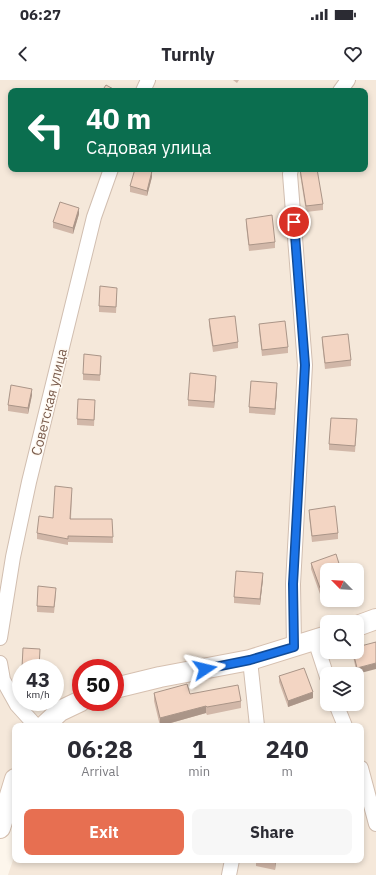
<!DOCTYPE html>
<html lang="en">
<head>
<meta charset="utf-8">
<style>
	body { margin:0; font-family:"IBM Plex Sans",sans-serif; background:#f7f7f7; color:#2b2b33; height:100vh; display:flex; flex-direction:column; font-size:15px; white-space:nowrap }
	* { box-sizing:border-box; margin:0 }
	p { font-size:13px; color:#7c7c81 }
	.icon { flex:none; width:22px; height:22px; fill:none; stroke:currentColor; stroke-width:2; stroke-linecap:round; stroke-linejoin:round }
	.map { position:relative; flex:1; overflow:hidden }
	.sheet { position:absolute; left:12px; top:643px; width:352px; height:140px; display:flex; flex-direction:column; background:#fff; border-radius:8px; box-shadow:0 2px 6px #0003 }
	.sheet>* { flex:none }
	.top-card { position:absolute; left:8px; top:8px; width:360px; height:84px; border-radius:8px; box-shadow:0 2px 6px #0003; background:#0b6e4f; color:#fff; overflow:hidden }
	.needle { width:26px; rotate:294deg }
	.controls { position:absolute; left:320px; top:483px; display:grid; gap:8px }
	.controls a { display:grid; place-items:center; width:44px; height:44px; border-radius:8px; background:#fff; box-shadow:0 2px 6px #0003; font-size:20px }
	.speed { position:absolute; left:12px; top:579px; display:flex; gap:8px; font-size:20px; font-weight:700; text-align:center }
	.speed>* { display:grid; place-content:center; width:52px; height:52px; border-radius:50%; background:#fff; box-shadow:0 2px 6px #0003; line-height:1 }
	.speed small { font-size:10px; font-weight:400 }
	.speed .limit { border:6px solid #d22; background:#fff; color:#111 }
	.pin { position:absolute; display:grid; place-items:center; width:34px; height:34px; color:#fff; margin:-17px; border:2px solid #fff; border-radius:50%; box-shadow:0 1px 4px #0007 }
	.me { position:absolute; width:44px; margin:-22px; rotate:80deg; stroke-linejoin:round; filter:drop-shadow(0 0 3px #0008) }
	.turn { display:flex; align-items:center; gap:14px; height:84px; padding:0 12px; font-size:18px }
	.turn .icon { width:52px; height:52px; stroke-width:2.5 }
	.turn b { display:block; font-size:28px; line-height:34px }
	.eta { display:flex; justify-content:space-evenly; align-items:center; height:68px; text-align:center }
	.eta b { font-size:24px; font-weight:700; line-height:28px }
	.primary-button { display:flex; gap:8px; margin-top:auto; padding:8px 12px }
	.primary-button a { flex:1; height:46px; border-radius:8px; background:#e76f51; color:#fff; font-size:16px; font-weight:700; line-height:46px; text-align:center }
	.primary-button a+a { background:#f7f7f7; color:#2b2b33 }
	.status { display:flex; justify-content:space-between; align-items:center; height:28px; padding:0 20px; background:#fff; direction:ltr }
	.status svg { height:11px; fill:currentColor }
	header { display:flex; justify-content:space-between; align-items:center; height:52px; padding:0 12px; background:#fff; font-size:18px; font-weight:700 }
	.map>svg:first-child { display:block }
	.residential { fill:#f5e8da; fill-rule:evenodd }
	.lines { fill:none; stroke-linecap:round; stroke-linejoin:round }
	.minor-casing { stroke:#d1beb0; stroke-width:16 }
	.secondary-casing { stroke:#d6c0b0; stroke-width:22 }
	.minor { stroke:#fff; stroke-width:14 }
	.secondary { stroke:#fff; stroke-width:20 }
	.wall { fill:#d1b7a8 }
	.shaded-wall { fill:#aa9588 }
	.building { fill:#f3d5c3; stroke:#aa9588 }
	.route-casing { stroke:#114b97; stroke-width:10 }
	.route { stroke:#1a73e8; stroke-width:7 }
	.labels { text-anchor:middle; dominant-baseline:central; stroke-width:3; stroke-linejoin:round; paint-order:stroke }
	.street-label { font-size:14px; fill:#7a5c4d; stroke:#fffaf3 }
</style>
</head>
<body>
<div class="status"><b>06:27</b><svg viewBox="0 0 49 12"><path d="M0 12V9h3v3zM5 12V6h3v6zM10 12V3h3v9zM15 12V0h3v12zM26 1h20v11H26zM47 4h2v5h-2z"/></svg></div>
<header><svg class="icon" aria-label="back" viewBox="0 0 24 24"><path d="M15 5l-7 7 7 7"/></svg>Turnly<svg class="icon" aria-label="heart" viewBox="0 0 24 24"><path d="M12 20l-8-8c-3-5 5-10 8-4 3-6 11-1 8 4z"/></svg></header>
<div class="map">
<svg width="376" height="795" viewBox="0 0 376 795">
	<rect width="100%" height="100%" fill="#fdf6ec"/>
	<path class="residential" d="M0 0H376V795H8L15 774V780H361V646H15V721L0 720ZM11 11H365V89H11ZM327 490H357V520H327ZM327 542H357V572H327ZM21 588H55V622H21ZM81 588H115V622H81ZM327 594H357V624H327Z"/>
	<g class="lines">
		<g class="minor-casing">
			<path id="minor" d="M143 11 148 0
				M340 11 348 0
				M291 89 290 94 305 285 293 504 294 567
				M0 558 13 477 29 402 94 137 111 89
				M315 560 327 597
				M250 580 257 646
				M0 583 3 600 17 625 36 646
				M336 624 345 646
				M361 688 376 744
				M229 795 232 780"/>
		</g>
		<g class="secondary-casing">
			<path id="secondary" d="M357 546 376 539
				M115 608 160 597 250 580 327 556
				M44 646 60 631 81 621
				M0 748 15 699"/>
		</g>
		<use href="#minor" class="minor"/>
		<use href="#secondary" class="secondary"/>
	</g>
	<path class="wall" d="M233 0H239L237 3Z
		M300 89 323 124V130L306 132 300 94Z
		M152 97 147 116 130 112V106Z
		M79 134 73 154 53 148V142Z
		M246 139 275 162V168L249 171 246 145Z
		M117 213 116 233 99 232V226Z
		M209 239 238 262V268L213 272 209 245Z
		M259 244 288 267V273L262 276 259 250Z
		M322 257 351 280V286L325 289 322 263Z
		M101 282 100 301 83 300V294Z
		M216 301 214 328 188 326V320Z
		M277 309 275 335 249 333V327Z
		M32 315 28 334 8 331V325Z
		M95 326 94 346 77 345V339Z
		M357 345 355 372 329 370V364Z
		M72 414 71 439H112L113 463 68 462V465L37 459V453L53 438Z
		M309 430 338 453V459L312 462 309 436Z
		M311 483 327 490V511L320 514 311 489Z
		M263 499 260 525 234 523V517Z
		M56 514 54 533 37 532V526Z
		M376 562 357 594 352 572H357Z
		M279 596 313 618 288 627 279 602Z
		M154 613 190 614 241 621V628L207 635 206 633 160 646 154 621Z
		M256 780H276L275 790 256 786Z"/>
	<path class="shaded-wall" d="M152 91V97L147 116V111Z
		M79 128V134L73 154V148Z
		M216 296V301L214 328V322Z
		M277 303V309L275 335V329Z
		M32 309V315L28 334V328Z
		M263 493V499L260 525V519Z
		M327 506V511L320 514V508Z
		M376 583V589L357 594V588Z
		M313 612V618L288 627V621Z
		M206 626V633L160 646V638Z
		M275 780H276L275 790Z"/>
	<path class="building" d="M106 5 117 11H102Z
		M135 89H143L152 91 147 111 130 106Z
		M300 89H317L323 124 306 126Z
		M60 122 79 128 73 148 53 142Z
		M272 135 275 162 249 165 246 139Z
		M100 206 117 208 116 227 99 226Z
		M235 236 238 262 213 266 209 239Z
		M285 241 288 267 262 270 259 244Z
		M348 254 351 280 325 283 322 257Z
		M84 274 101 276 100 295 83 294Z
		M190 293 216 296 214 322 188 320Z
		M251 301 277 303 275 329 249 327Z
		M11 305 32 309 28 328 8 325Z
		M78 319 95 320 94 340 77 339Z
		M331 338 357 339 355 366 329 364Z
		M55 406 72 408 70 439H112L113 457 68 456V459L37 453 39 436 53 438Z
		M335 426 338 453 312 456 309 430Z
		M336 474 341 490H327V506L320 508 311 483Z
		M236 491 263 493 260 519 234 517Z
		M38 506 56 508 54 527 37 526Z
		M376 562V583L357 588 353 572H357V567Z
		M23 568 40 569 39 588H22Z
		M304 588 313 612 288 621 279 596Z
		M187 604 190 614 238 605 241 621 207 627 206 626 160 638 154 613Z"/>
	<g class="lines">
		<g class="route-casing">
			<path id="route" d="M205 589 250 580 294 567 293 504 305 285 294 142"/>
		</g>
		<use href="#route" class="route"/>
	</g>
	<g class="labels">
		<g class="street-label">
			<text transform="translate(49 322) rotate(-76)">Советская улица</text>
		</g>
	</g>
</svg>
<div class="controls">
<a><svg class="needle" viewBox="-14 -14 28 28"><path d="M0-13l5 13h-10z" fill="#e53935"/><path d="M0 13l5-13h-10z" fill="#7c7c81"/></svg></a>
<a><svg class="icon" aria-label="search" viewBox="0 0 24 24"><circle cx="10" cy="10" r="6"/><path d="M15 15l6 6"/></svg></a>
<a><svg class="icon" aria-label="layers" viewBox="0 0 24 24"><path d="M12 4l9 5-9 5-9-5zM3 14l9 5 9-5"/></svg></a>
</div>
<div class="speed"><div>43<small>km/h</small></div><div class="limit">50</div></div>
<div class="pin" style="left:294px;top:142px;background:#d93025"><svg class="icon" aria-label="arrive" viewBox="0 0 24 24"><path d="M6 21V4h12l-3 4 3 4H6"/></svg></div>
<svg class="me" style="left:205px;top:589px" viewBox="-20 -20 40 40"><path d="M0-17L14 15 0 8-14 15z" fill="#1a73e8" stroke="#fff" stroke-width="4"/></svg>
<div class="top-card">
<div class="turn"><svg class="icon" aria-label="left" viewBox="0 0 24 24"><path d="M17 20v-9H6M10 6l-5 5 5 5"/></svg><div><b>40 m</b>Садовая улица</div></div>
</div>
<section class="sheet">
<div class="eta">
<div><b>06:28</b><p>Arrival</p></div>
<div><b>1</b><p>min</p></div>
<div><b>240</b><p>m</p></div>
</div>
<div class="primary-button"><a>Exit</a><a>Share</a></div>
</section>
</div>
</body>
</html>
